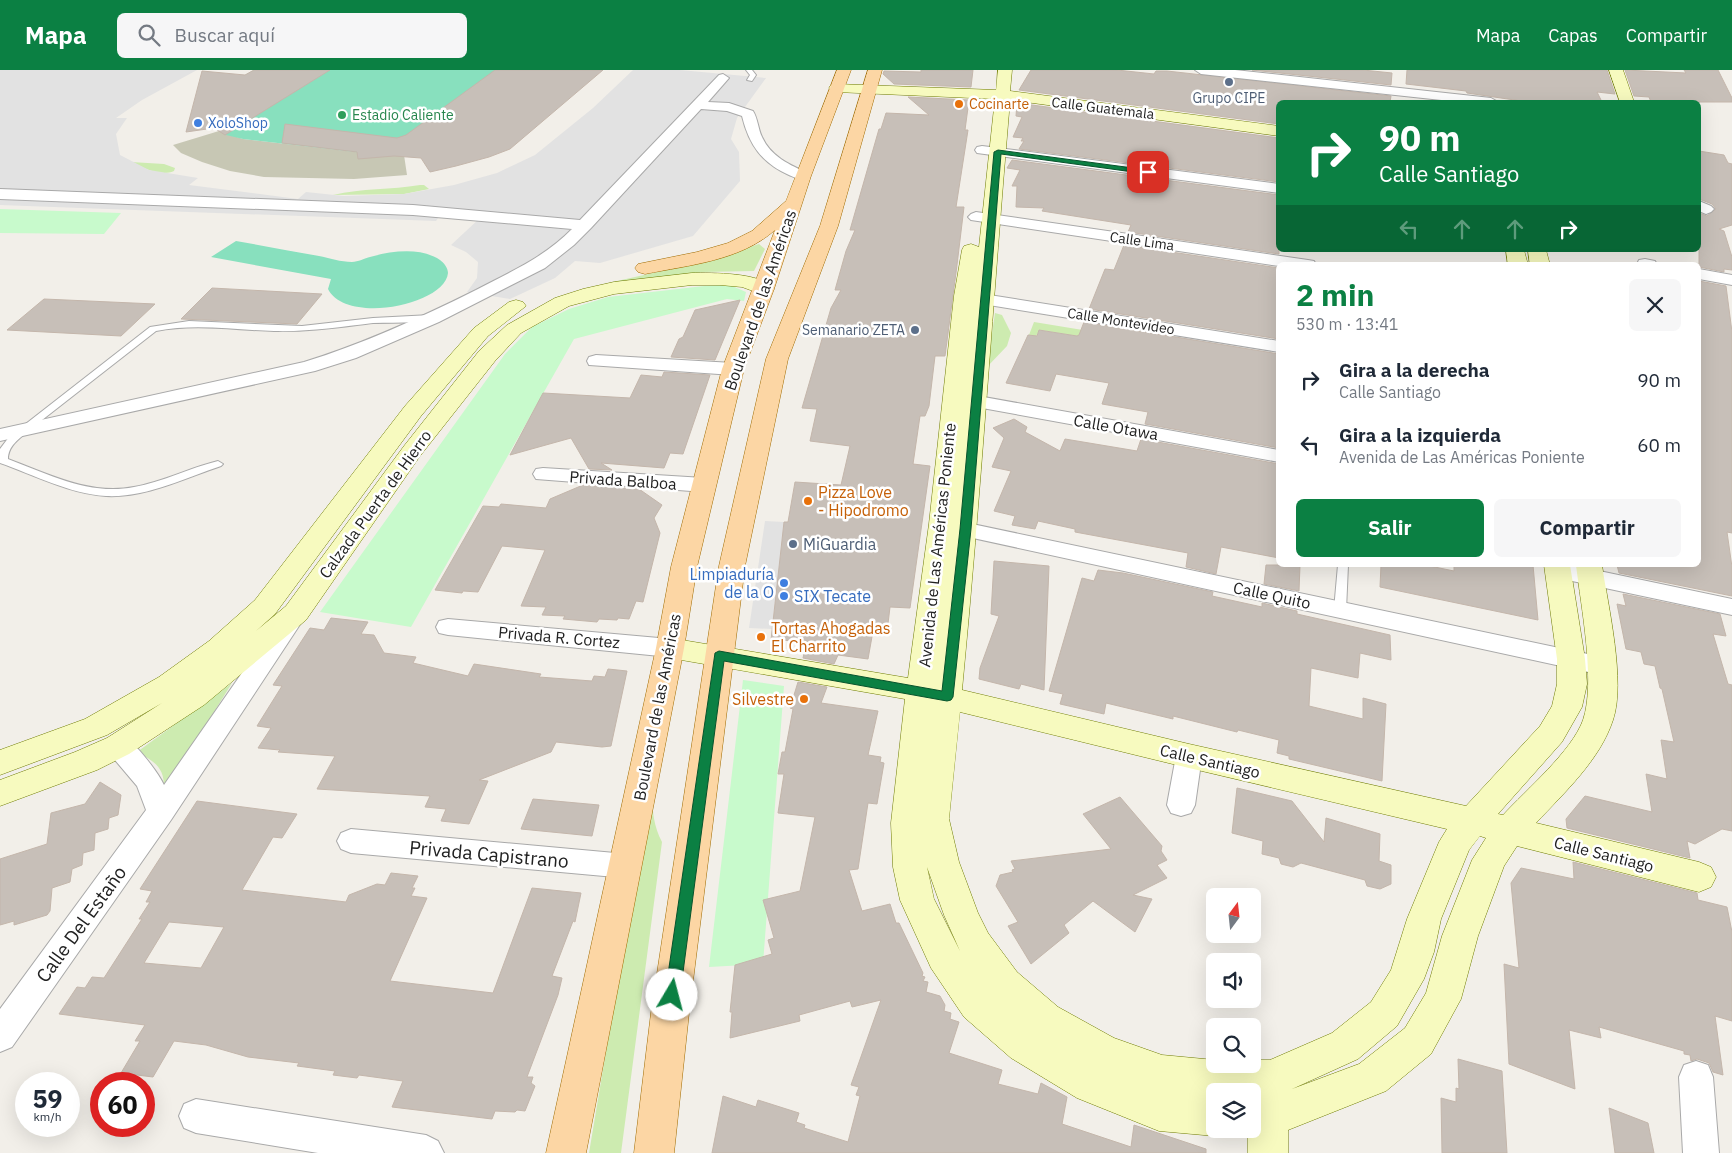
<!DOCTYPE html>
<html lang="es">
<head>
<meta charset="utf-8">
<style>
	body { margin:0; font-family:"IBM Plex Sans",sans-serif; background:#f6f6f7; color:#1f2937; height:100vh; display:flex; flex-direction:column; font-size:19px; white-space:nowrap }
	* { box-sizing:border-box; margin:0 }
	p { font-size:16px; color:#747a83 }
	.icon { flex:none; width:28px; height:28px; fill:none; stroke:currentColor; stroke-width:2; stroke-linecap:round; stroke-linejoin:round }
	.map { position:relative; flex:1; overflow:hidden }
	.details { position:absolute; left:1276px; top:192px; width:425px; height:305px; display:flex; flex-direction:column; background:#fff; border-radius:8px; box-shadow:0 5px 20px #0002 }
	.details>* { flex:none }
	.banner { position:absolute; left:1276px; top:30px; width:425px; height:152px; border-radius:8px; box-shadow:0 5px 20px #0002; background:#0b8043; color:#fff; overflow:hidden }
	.needle { width:32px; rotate:15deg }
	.fabs { position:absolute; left:1206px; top:818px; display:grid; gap:10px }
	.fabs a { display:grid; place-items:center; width:55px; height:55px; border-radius:8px; background:#fff; box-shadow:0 5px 20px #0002; font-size:25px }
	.speed { position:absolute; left:15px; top:1002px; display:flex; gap:10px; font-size:25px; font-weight:700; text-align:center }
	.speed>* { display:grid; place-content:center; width:65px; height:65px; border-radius:50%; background:#fff; box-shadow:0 5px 20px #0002; line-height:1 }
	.speed small { font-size:12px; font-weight:400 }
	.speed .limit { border:8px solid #d22; background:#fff; color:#111 }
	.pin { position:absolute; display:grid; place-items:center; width:42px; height:42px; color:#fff; margin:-21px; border-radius:10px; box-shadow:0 2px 8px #0006 }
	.me { position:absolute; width:55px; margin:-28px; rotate:8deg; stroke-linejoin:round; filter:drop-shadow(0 0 4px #0008) }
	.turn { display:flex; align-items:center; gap:18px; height:105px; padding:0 20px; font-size:22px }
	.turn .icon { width:65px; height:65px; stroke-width:2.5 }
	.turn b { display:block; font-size:35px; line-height:42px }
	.lanes { display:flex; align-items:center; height:48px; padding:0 20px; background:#0003; justify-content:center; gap:25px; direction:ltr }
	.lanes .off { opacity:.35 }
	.round { display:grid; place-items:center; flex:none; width:52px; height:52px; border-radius:8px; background:#f6f6f7 }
	.headline { display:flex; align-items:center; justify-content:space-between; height:85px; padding:0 20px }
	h1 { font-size:30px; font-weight:700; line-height:38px; color:#0b8043 }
	.cta { display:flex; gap:10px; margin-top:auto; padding:10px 20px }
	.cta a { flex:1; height:58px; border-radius:8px; background:#0b8043; color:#fff; font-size:20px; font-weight:700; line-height:58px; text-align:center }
	.cta a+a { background:#f6f6f7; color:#1f2937 }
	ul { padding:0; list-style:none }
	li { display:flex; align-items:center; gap:15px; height:65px; padding:0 20px }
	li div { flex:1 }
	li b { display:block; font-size:19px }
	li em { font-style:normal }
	header { display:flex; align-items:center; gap:30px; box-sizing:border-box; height:70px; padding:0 25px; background:#0b8043; color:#fff }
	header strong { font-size:24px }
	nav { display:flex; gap:28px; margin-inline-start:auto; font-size:18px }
	.search { width:350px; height:45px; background:#f6f6f7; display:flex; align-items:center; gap:12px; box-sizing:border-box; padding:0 18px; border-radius:8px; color:#747a83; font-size:19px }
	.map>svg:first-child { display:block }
	.construction { fill:#c7c7b4 }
	.grass { fill:#cdebb0 }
	.park { fill:#c8facc }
	.pitch { fill:#88e0be }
	.parking { fill:#e2e2e2 }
	.building { fill:#c7bfb8; stroke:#c4b6ab; fill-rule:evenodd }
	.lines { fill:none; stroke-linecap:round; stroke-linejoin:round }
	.lane-casing { stroke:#a9a9a9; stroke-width:2 }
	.street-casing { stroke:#a9a9a9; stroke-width:2 }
	.secondary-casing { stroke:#707d05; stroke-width:1 }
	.primary-casing { stroke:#a06b00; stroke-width:1 }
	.lane { fill:#fff; fill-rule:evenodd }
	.street { fill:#fff; fill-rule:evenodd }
	.secondary { fill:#f7fabf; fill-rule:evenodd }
	.primary { fill:#fcd6a4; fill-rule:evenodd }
	.route { fill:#0b8043; stroke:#07532c }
	.service-dot { fill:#5c6f8a; stroke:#fff; stroke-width:2 }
	.food-dot { fill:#e8710a; stroke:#fff; stroke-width:2 }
	.leisure-dot { fill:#2e9e5b; stroke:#fff; stroke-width:2 }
	.shop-dot { fill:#3f7fe0; stroke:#fff; stroke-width:2 }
	.labels { text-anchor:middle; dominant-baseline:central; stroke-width:5; stroke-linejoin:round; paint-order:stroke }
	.far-service-label { font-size:14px; fill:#4e5e75; stroke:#fff }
	.far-food-label { font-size:14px; fill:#c56008; stroke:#fff; text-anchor:start }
	.far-street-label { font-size:14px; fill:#222; stroke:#fff }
	.far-leisure-label { font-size:14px; fill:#27864d; stroke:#fff; text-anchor:start }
	.far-shop-label { font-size:14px; fill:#366cbe; stroke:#fff; text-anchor:start }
	.street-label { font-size:16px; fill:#222; stroke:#fff }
	.food-label { font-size:16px; fill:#c56008; stroke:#fff; text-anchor:start }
	.service-label { font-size:16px; fill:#4e5e75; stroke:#fff; text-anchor:start }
	.shop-label { font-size:16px; fill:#366cbe; stroke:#fff; text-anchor:end }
	.near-street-label { font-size:19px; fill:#222; stroke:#fff }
</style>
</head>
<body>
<header>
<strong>Mapa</strong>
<div class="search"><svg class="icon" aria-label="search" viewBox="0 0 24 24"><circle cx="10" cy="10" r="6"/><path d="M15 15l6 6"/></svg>Buscar aquí</div>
<nav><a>Mapa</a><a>Capas</a><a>Compartir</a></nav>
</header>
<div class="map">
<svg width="1732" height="1083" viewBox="0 0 1732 1083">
	<rect width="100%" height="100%" fill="#f2efe9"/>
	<path class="construction" d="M219 61 243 69 372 84 404 85 407 105 354 109 264 107 230 101 202 92 181 83 173 75Z"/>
	<path class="grass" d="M131 92 164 94 175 98 174 101C160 107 144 98 131 92Z
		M420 115H424L429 119 404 124 333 125C362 118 391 120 420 115Z
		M759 174 765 179 754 201 703 202 608 213 702 192Z
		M995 243 1002 245 1011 263 1007 276 987 297Z
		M1034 252 1101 263 1077 266 1040 260 1036 266 1029 265Z
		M232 613 164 722C165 698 157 693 137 682Z
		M653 701C652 726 650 749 662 772L621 1083H589Z"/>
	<path class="park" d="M0 139 121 143 104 164 0 163Z
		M730 215 746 222 744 231 727 229 574 269 411 557 320 542 505 284 532 257 569 239 608 227 704 216Z
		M743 610 784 616 763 894 709 897Z"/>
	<path class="pitch" d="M254 0H550L372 84 243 69 226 65 217 57 190 61C189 49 190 41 199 32Z
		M236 171C264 176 291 181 319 186 329 188 341 192 352 192 358 192 365 188 370 187 391 181 421 177 440 190 444 193 448 198 448 203 445 235 346 255 328 219L331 209 211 187Z"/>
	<path class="parking" d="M0 0H197L142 30 116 48H127L116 64 120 85 149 100 198 108 189 115 298 129 306 122 344 126 404 124 454 115 497 103 535 85 593 38 633 0H680L766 8 737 48 731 69 739 82 740 111 693 166 600 193 575 191 555 208 510 229 467 222 477 208 478 192 466 182 451 175 480 148 440 145 436 151 0 135Z
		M765 451 784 452 772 559 749 558Z"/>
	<path class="building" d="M254 0H330L225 65 214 58 186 62 202 1 245 5Z
		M495 0H603L510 79 489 87 456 96 430 102 421 88 394 86 358 89 357 82 282 73 285 54 397 68 406 65Z
		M921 0H973L971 17 894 14 883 4 884 1 921 2Z
		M1031 0H1117L1154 4 1156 1H1167L1391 26 1390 32H1279V54L1019 20Z
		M1252 0H1363L1392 3 1391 15Z
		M1407 0H1607L1615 24 1597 22 1602 32H1528L1467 23 1466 21 1406 14Z
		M1625 0 1686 3 1684 0H1718L1732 28V32H1651L1649 27 1634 26Z
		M908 27 969 30 965 60H968L956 137H964L957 195 945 286H935L929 336 925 346H920L913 394 930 396 910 538 890 537 887 562 873 561 868 589 838 585 834 594 803 588 807 571 771 570 784 452H788L795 412 841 415 850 376 810 371 817 339 802 338 831 238 841 220H835L846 181 855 160H850L879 59H881L886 43 929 45Z
		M1017 33 1279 68V112L1019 79 1024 71H1021L1023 68 1013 67 1022 47 1016 46Z
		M1699 81 1724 85 1728 93 1732 94V155L1719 159 1724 161 1732 187V200L1724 199V202L1699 197V143L1707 146 1716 139 1712 134 1699 129Z
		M1012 90 1279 125V184L1128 162 1131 155 1042 141 1044 138 1016 137 1017 116H1012L1020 100 1007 98Z
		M1124 175 1279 198V269L1089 239 1105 199 1114 200Z
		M1699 211 1726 216 1732 262V463L1727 462 1732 497V526L1619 503 1617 495H1699Z
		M212 218 322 224 297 254 181 249Z
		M44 229 155 234 121 266 7 260Z
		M740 230 715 290 671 287 679 269 683 267 695 240Z
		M1084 252 1279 284V378L1145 354 1148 342 1102 334 1109 313 1056 304 1050 321 1006 313 1028 265 1037 266 1039 260 1077 266 1079 265Z
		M664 302 710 305 683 384 670 383 664 398 601 393 612 400 589 399 571 368 510 385 543 323 630 328 641 305 662 307Z
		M1014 349 1027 357 1025 362 1060 381 1065 369 1137 381 1141 369 1279 394V488L1221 477 1216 504 1186 497 1188 483 1075 462V459L1038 451 1035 459 1012 455 1015 446 994 441 1011 401 992 397 1004 368 993 358Z
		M583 415 639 419 662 435 654 448 660 463 643 532 636 531 629 549 618 548 617 550 599 549 597 552 563 549 565 546 542 545 546 537 521 536 545 480 502 476 478 522 463 521 462 523 435 520 483 436 499 437 501 434 546 438 550 429Z
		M994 491 1049 496 1044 620 1021 614 1019 619 979 609 980 598 999 546 991 544Z
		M1266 495H1300L1299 521 1264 514Z
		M1381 495H1425L1454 501V495H1533L1538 550 1380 517Z
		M1098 500 1123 503 1213 522 1212 526 1262 537V533L1297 541V544L1390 565 1391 590 1360 583 1358 608 1311 598 1309 636 1363 649V628L1386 634 1382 711 1289 689V686L1277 683 1279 670 1238 660 1237 662 1173 646V649L1106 633 1104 644 1060 634 1063 624 1049 621 1082 508 1094 511Z
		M1623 524 1720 544 1726 566 1713 564 1728 614 1732 615V761L1722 759 1695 774 1687 771 1690 788 1567 758 1566 749 1585 726 1652 742 1646 704 1667 709 1661 670 1674 672 1662 619 1660 618 1655 596 1644 594 1641 582 1626 579 1617 534 1626 536Z
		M331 548 368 552 361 564 374 565 384 583 416 587 413 593 468 606 474 594 541 604 539 607 592 611 594 606 605 607 608 599 627 601 611 676 602 677 556 672 551 682 479 710 488 711 469 754 441 751 446 739 425 737 430 726 317 719 335 686 278 682 280 680 258 678 271 658 257 656 282 616 273 615 310 558 324 560Z
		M798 612 827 617 821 633 878 641 868 685 881 687 880 692 884 693 877 734 868 733 858 799 849 800 862 841 890 834 896 853H899L923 903 922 906 925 907 923 911 928 912 926 922 940 926 945 935 944 941 951 943 950 949 959 952 949 983 1002 1000 998 1014 1038 1024 1041 1013 1067 1027 1062 1054 1131 1077 1134 1055 1206 1079V1083H712L723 1026 756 1037 758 1030 799 1043 796 1052 805 1055 804 1058 848 1072 860 1026 856 1025 859 1017 851 1015 881 930 852 937 850 931 799 945 800 951 730 968 732 942H730L735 895 772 884 768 870 774 868 763 830 800 821 815 747 778 743 784 704H778L782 682H785L793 639 790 638Z
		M100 712 121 725 118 745 109 748 108 759 95 763 94 780 83 783 82 795 72 799 70 812 52 818 50 841 47 845 14 855V851L0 855V789L47 774 51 743 85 734Z
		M1237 718 1292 731 1324 772 1326 748 1380 764 1379 791 1391 795V814L1380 819 1367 816 1365 810 1301 793 1293 797 1281 794 1279 788 1262 784 1263 771 1232 763Z
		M1120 727 1162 776 1161 781 1167 790 1157 795 1167 808 1133 825 1152 829 1135 862 1093 831 1064 855 1069 863 1031 894 1008 856 1018 852 996 816 1000 805 1013 802 1012 800 1015 799 1011 791 1111 779 1083 744Z
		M533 729 599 735 592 766 521 759Z
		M197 731 297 744 282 768 273 767 242 820 346 832 349 825 377 814 385 815 391 803 418 806 412 818H415L411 826 427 828 390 911 493 923 532 818 581 823 575 852 573 851 552 906 562 908 558 925 527 1007H533L531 1013 535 1016 525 1041 517 1040 515 1042 495 1041 492 1049 392 1037 403 1011 359 1005 357 1008 333 1005 335 1001 297 996 299 993 248 987 206 975 174 971 153 1007 121 1003 140 971H135L145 955 59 944 77 917 85 918 92 907 104 908 142 849H139L150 832H146L152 821 140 819ZM169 852 224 857 201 898 144 893Z
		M1573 792 1697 823 1698 830 1727 837 1732 862V951L1715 946 1723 1005 1713 1002 1709 993 1697 989 1691 991 1690 985 1684 984V981L1599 957 1601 968 1569 960 1575 1019 1509 994 1504 894 1519 898 1511 813 1521 798 1574 809Z
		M1458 989 1502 1001 1507 1083H1442L1441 1028 1456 1032V1018L1459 1019Z
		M1609 1038 1648 1053 1654 1083H1615Z"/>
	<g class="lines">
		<g class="lane-casing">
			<path id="lane" d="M746 0H752L756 5 752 11 747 10 750 5Z
				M431 245 434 246V250C414 254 393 252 373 253 340 257 307 262 274 261 234 260 196 253 156 261L28 361C19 369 8 376 8 389 48 404 90 426 134 417 163 412 189 398 218 391L223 394 221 396C185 408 146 428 106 426 70 424 34 405 0 393V379L9 367 150 257 189 251 302 256 373 248Z
				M1338 495H1348L1346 540 1340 544 1334 540Z"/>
		</g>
		<g class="street-casing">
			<path id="street" d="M1195 0H1235L1491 28 1498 32H1460L1201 4Z
				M723 4 729 8 708 32 729 33 753 41C758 49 758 59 762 67 771 87 790 95 808 103L810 106 808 109C801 111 796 108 789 105 762 93 749 75 742 46L727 41 701 39 591 158 574 175 545 198 439 252 356 288 315 301 0 371V359L304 292C363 274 420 248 476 220 510 202 545 187 572 159L413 145 0 129V119L413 135 580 150 719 5Z
				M982 76 1279 114V123L977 83 975 80 977 77Z
				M1699 131 1711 136 1714 139 1711 142 1706 144 1699 141Z
				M976 142 1308 190 1314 191 1316 195 1279 196 971 150 968 147 971 144Z
				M1645 189 1655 191 1657 195 1637 194 1639 190Z
				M1699 199 1732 205V215L1699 209Z
				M964 221 1279 271V282L958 230 955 226 958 222Z
				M596 285 733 293 740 295 742 299 740 303 733 305 589 295 587 291 589 287Z
				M956 322 1279 380V392L949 332 946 328 949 324Z
				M543 398 704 408 711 410 715 415 711 420 704 422 536 409 533 404 536 399Z
				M944 448 1602 587 1611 590 1614 596 1611 602 1602 605 936 460 933 455 936 450Z
				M1550 495H1571L1732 529V545L1558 508 1550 505 1547 500Z
				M291 542 299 544 303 550 299 556 171 750 12 977 0 982V939L146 740 137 716 109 683 105 676 109 669C115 667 121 665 127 669 138 676 159 704 164 715L283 544Z
				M448 549 670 569 679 572 682 578 679 584 670 587 448 565 439 563 436 557 439 551Z
				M1189 676 1198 679 1202 686 1195 735 1191 743 1181 746 1171 743 1167 735 1176 686 1180 679Z
				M351 759 626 784 636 787 641 796 636 805 626 808 351 783 341 779 337 771 341 763Z
				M1696 991 1708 995 1713 1007 1719 1083H1683L1679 1007 1684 995Z
				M196 1029 426 1065 438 1071 444 1083H318L196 1063 184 1058 179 1046 184 1034Z"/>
		</g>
		<g class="secondary-casing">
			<path id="secondary" d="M998 0H1012L1010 21 1279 56V66L1010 30C993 227 981 424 962 620L1189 674 1466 736 1540 656 1552 636 1557 614V589L1544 495H1570L1585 589 1587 614 1582 637 1562 672 1498 744 1503 745C1526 720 1572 681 1583 650 1596 612 1581 536 1576 495H1602C1608 536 1626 612 1613 650 1600 690 1564 723 1536 753L1699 792 1711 797 1716 807 1711 817 1699 822 1517 776 1504 796 1478 866 1461 929 1431 984 1386 1021 1288 1060V1083H1248V1066L1238 1062 1237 1059H1252V1021H1215V1059L1229 1060 1215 1066 1159 1061 1077 1028 1011 988 964 947 931 898 900 830 893 797 891 753 905 629 670 588 660 585 656 578 660 571 670 568 908 608 929 454 954 226 962 180 964 176 971 174 979 177 995 29 836 22 831 21 829 18 831 15 836 14 996 20ZM960 642 1189 698 1447 759 1439 772 1407 849 1391 900 1371 932 1332 963 1270 990H1252V994H1215V990L1162 985 1114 968 1058 937 1017 902 988 863 978 843 959 792 949 749ZM1480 766 1486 768 1472 790 1442 866 1426 923 1405 958 1359 994 1292 1019 1358 989 1397 956 1424 909 1434 882 1441 849 1469 780ZM927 797 944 845 960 881 934 829Z
				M1609 0H1623L1634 32H1620Z
				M1506 180H1524L1528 195H1508Z
				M1528 180H1546L1550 195H1530Z
				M692 203C712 203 762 202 774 219L771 223 764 225 742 217 720 215H692L614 224 569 236 521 263 495 291 420 386 306 550 204 635 129 684 97 700 0 736V710L75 682 107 668 162 633 107 665 0 705V680L85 649 159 607 209 571 255 530 405 336 474 258 509 232 516 230 523 232 526 236 488 266 421 346 275 544 256 561 286 536 404 376 479 281 507 255 555 228 583 219 614 212Z"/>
		</g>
		<g class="primary-casing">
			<path id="primary" d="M837 0H851L811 106 774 219 744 299 697 497 684 578 586 1083H546L656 578 671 497 722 299 775 160C740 191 689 195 645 204L638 202 635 198 638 194 697 182 728 173 752 161 786 131Z
				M868 0H882L838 156 788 289 745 496 689 943 674 1083H634L651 943 719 496 766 289 820 156Z"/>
		</g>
		<use href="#lane" class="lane"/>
		<use href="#street" class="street"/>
		<use href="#secondary" class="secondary"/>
		<use href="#primary" class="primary"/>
	</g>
	<path class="route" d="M998 80 1148 100 1151 102 1148 104 1001 84 971 459 953 627 951 630 947 631 724 591 680 925 678 930 672 932 667 930 665 925 715 583 719 581 942 621 960 459 994 82Z"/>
	<g class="service-dot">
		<circle cx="1229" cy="12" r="5"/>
		<circle cx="915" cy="260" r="5"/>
		<circle cx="793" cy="474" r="5"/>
	</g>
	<g class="food-dot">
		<circle cx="959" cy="34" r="5"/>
		<circle cx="808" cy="431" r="5"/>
		<circle cx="761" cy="567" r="5"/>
		<circle cx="804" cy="629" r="5"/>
	</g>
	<circle class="leisure-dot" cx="342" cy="45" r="5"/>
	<g class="shop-dot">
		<circle cx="198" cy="53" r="5"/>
		<circle cx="784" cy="513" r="5"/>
		<circle cx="784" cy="526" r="5"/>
	</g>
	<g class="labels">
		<g class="far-service-label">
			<text x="1229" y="28">Grupo CIPE</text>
			<text x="905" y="260" text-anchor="end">Semanario ZETA</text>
		</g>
		<g class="far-food-label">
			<text x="969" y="34">Cocinarte</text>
		</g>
		<g class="far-street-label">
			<text transform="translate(1103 38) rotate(7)">Calle Guatemala</text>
			<text transform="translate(1142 171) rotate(8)">Calle Lima</text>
			<text transform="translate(1121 251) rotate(9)">Calle Montevideo</text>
		</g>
		<g class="far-leisure-label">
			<text x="352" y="45">Estadio Caliente</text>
		</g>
		<g class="far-shop-label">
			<text x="208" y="53">XoloShop</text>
		</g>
		<g class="street-label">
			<text transform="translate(760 230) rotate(-71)">Boulevard de las Américas</text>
			<text transform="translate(1116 357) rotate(10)">Calle Otawa</text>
			<text transform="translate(623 410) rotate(4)">Privada Balboa</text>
			<text transform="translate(375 434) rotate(-54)">Calzada Puerta de Hierro</text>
			<text transform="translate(937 475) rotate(-84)">Avenida de Las Américas Poniente</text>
			<text transform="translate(1272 525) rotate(12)">Calle Quito</text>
			<text transform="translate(559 567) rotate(5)">Privada R. Cortez</text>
			<text transform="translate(657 637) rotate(-79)">Boulevard de las Américas</text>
			<text transform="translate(1210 691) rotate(13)">Calle Santiago</text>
			<text transform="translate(1604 784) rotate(14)">Calle Santiago</text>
		</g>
		<g class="food-label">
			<text x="818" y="422">Pizza Love<tspan x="818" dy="18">- Hipodromo</tspan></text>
			<text x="771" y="558">Tortas Ahogadas<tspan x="771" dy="18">El Charrito</tspan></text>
			<text x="794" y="629" text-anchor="end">Silvestre</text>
		</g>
		<g class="service-label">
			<text x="803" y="474">MiGuardia</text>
		</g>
		<g class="shop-label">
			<text x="774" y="504">Limpiaduría<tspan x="774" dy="18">de la O</tspan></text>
			<text x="794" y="526" text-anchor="start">SIX Tecate</text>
		</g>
		<g class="near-street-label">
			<text transform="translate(489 784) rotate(5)">Privada Capistrano</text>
			<text transform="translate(81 854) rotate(-54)">Calle Del Estaño</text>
		</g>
	</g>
</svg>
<div class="fabs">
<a><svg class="needle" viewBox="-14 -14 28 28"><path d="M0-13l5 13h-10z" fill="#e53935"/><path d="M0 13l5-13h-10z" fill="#747a83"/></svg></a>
<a><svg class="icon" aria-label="sound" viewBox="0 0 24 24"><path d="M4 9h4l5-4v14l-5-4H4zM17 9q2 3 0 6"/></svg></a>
<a><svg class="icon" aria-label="search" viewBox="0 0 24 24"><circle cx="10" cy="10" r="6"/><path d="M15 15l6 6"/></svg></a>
<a><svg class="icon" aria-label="layers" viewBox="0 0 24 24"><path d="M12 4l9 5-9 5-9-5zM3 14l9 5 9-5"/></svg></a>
</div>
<div class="speed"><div>59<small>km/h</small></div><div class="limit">60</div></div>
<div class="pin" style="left:1148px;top:102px;background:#d93025"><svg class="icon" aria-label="arrive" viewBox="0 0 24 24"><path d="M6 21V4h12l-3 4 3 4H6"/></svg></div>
<svg class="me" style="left:672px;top:925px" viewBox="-20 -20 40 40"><circle r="19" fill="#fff"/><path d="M0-13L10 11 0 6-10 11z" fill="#0b8043"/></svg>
<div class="banner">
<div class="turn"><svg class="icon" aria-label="right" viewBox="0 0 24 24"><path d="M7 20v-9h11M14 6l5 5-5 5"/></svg><div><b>90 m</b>Calle Santiago</div></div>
<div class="lanes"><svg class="icon off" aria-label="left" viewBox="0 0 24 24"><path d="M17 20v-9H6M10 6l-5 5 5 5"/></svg><svg class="icon off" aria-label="ahead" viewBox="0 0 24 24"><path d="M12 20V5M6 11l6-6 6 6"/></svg><svg class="icon off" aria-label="ahead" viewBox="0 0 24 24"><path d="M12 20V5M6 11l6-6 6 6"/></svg><svg class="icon" aria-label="right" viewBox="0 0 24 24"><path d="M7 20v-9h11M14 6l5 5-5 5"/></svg></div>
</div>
<section class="details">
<div class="headline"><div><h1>2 min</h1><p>530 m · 13:41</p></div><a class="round"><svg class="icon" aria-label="close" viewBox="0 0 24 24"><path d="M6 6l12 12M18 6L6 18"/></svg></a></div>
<ul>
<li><svg class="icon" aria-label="right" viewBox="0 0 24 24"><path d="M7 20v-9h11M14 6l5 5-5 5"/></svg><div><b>Gira a la derecha</b><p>Calle Santiago</p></div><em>90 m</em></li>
<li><svg class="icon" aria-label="left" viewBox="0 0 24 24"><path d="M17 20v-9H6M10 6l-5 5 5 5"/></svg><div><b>Gira a la izquierda</b><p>Avenida de Las Américas Poniente</p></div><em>60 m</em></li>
</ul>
<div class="cta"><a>Salir</a><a>Compartir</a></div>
</section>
</div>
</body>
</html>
